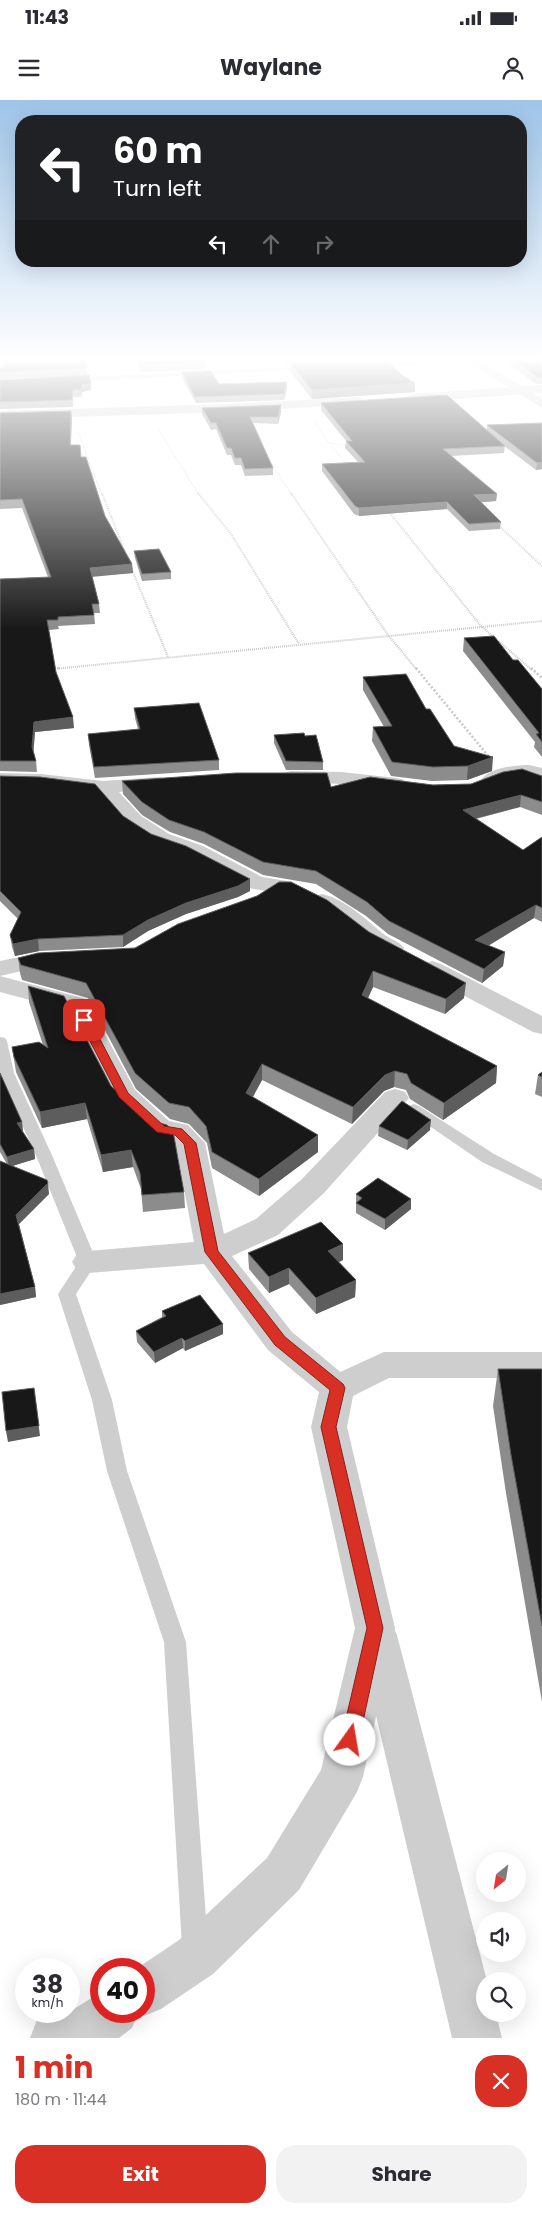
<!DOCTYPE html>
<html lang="en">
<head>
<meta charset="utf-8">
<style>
	body { margin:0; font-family:Poppins,sans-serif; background:#f2f2f3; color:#2b2b33; height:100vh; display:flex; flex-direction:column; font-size:19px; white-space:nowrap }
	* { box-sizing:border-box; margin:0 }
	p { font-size:16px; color:#7c7c81 }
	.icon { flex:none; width:28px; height:28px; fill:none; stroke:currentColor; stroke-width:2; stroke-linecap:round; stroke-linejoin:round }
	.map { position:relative; height:1938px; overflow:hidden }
	.panel { display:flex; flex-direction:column; background:#fff; flex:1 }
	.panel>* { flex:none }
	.guide { position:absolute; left:15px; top:15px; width:512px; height:152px; border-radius:20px; box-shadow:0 5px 20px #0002; background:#202124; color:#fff; overflow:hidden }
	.needle { width:32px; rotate:210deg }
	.fabs { position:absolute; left:476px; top:1752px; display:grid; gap:10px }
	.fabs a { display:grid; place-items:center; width:50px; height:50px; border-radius:50%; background:#fff; box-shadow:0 5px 20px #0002; font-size:25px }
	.speed { position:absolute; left:15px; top:1858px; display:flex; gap:10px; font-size:25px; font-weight:700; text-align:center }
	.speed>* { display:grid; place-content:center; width:65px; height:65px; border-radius:50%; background:#fff; box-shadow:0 5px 20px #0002; line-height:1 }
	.speed small { font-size:12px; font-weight:400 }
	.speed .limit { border:8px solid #d22; background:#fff; color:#111 }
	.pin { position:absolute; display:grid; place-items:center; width:42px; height:42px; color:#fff; margin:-21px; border-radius:10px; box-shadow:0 2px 8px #0006 }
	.me { position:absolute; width:55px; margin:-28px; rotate:13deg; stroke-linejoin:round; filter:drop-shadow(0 0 4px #0008) }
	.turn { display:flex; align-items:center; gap:18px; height:105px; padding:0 15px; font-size:22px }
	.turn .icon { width:65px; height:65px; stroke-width:2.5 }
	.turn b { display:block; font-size:35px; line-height:42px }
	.lanes { display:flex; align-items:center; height:48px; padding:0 15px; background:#0003; justify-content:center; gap:25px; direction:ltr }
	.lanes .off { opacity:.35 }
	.round { display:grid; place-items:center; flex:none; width:52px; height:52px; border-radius:20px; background:#f2f2f3 }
	.overview { display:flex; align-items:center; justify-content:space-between; height:85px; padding:0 15px }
	h1 { font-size:30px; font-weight:700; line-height:38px; color:#d93025 }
	.cta { display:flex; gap:10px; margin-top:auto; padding:10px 15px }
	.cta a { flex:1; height:58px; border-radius:20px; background:#d93025; color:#fff; font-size:20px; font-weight:700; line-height:58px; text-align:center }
	.cta a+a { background:#f2f2f3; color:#2b2b33 }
	.status { display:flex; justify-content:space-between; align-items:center; height:35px; padding:0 25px; background:#fff; direction:ltr }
	.status svg { height:14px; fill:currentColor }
	header { display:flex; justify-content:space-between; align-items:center; height:65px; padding:0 15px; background:#fff; font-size:22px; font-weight:700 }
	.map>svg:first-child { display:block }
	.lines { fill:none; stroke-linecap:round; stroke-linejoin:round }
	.path-far2 { stroke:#c8c8c8; stroke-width:1; stroke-dasharray:1 1; stroke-linecap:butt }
	.path-far1 { stroke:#c8c8c8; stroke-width:2; stroke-dasharray:1 1; stroke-linecap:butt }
	.path { stroke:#c8c8c8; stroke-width:2.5; stroke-dasharray:2 2; stroke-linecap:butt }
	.service { fill:#cecece; fill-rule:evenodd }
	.minor { fill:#cecece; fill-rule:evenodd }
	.tertiary { fill:#cecece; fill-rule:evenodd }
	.wall { fill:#8c8c8c }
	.shaded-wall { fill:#5d5d5d }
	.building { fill:#181818; stroke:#5d5d5d }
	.route { fill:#d93025; stroke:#8d1f18 }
</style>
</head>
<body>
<div class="status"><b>11:43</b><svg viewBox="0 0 49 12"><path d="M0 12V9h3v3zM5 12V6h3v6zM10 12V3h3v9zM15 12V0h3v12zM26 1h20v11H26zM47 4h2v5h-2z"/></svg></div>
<header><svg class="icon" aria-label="menu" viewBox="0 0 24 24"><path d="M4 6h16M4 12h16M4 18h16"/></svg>Waylane<svg class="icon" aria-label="person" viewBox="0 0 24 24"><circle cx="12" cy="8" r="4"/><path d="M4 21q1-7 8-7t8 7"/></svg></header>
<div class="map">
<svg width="542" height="1938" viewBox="0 0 542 1938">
	<rect width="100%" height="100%" fill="#fff"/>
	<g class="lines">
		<path class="path-far2" d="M315 322 329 343 350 346
			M158 329 199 395
			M78 332 102 395
			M329 343 348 366
			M268 359 292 395"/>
		<path class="path-far1" d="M102 393 125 452
			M198 393 231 434 299 544
			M291 393 388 535 417 570
			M389 412 481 526 532 570
			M499 426 542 466
			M131 467 168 557
			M53 569 542 521"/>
		<path class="path" d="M416 568 489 657
			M531 568 542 578
			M53 569 59 568"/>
		<path class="service" d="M467 258H497L494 260 371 267 368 265 371 263Z
			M311 266 313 269 69 282 66 280 69 278Z
			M0 937 5 938 7 941 14 973 51 1053 97 1162 76 1194 112 1300 127 1371 186 1542 208 1846 204 1855 195 1859 186 1855 182 1846 164 1542 107 1371 92 1300 58 1194 79 1162 35 1053 0 976Z
			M414 1004 419 1006 494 1054 542 1079V1091L482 1062 409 1012 406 1009 409 1006Z"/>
		<path class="minor" d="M0 258H7L6 271 0 274Z
			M542 285V293L411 302 405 298 411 294Z
			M358 297 362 298 364 301 362 304 230 312 0 319V311L230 304Z
			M529 665 542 668V680C533 678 524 677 514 679 503 681 495 687 484 684L481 680C489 668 515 665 529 665Z
			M291 671 341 672 397 678 404 680 407 684 404 688 397 690 341 684 284 681 281 677 284 673Z
			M0 673 41 674 103 681 160 677 167 679 170 683 167 687 119 692 141 716 169 734 203 746 262 777 287 781 291 786 287 791 279 793 248 788 187 756 153 744 125 726 97 693 41 686 0 685Z
			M322 794C347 800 366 820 385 835 392 840 399 841 404 848L401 853C378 859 364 839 347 827 337 819 325 813 314 806L310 801 314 796Z
			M56 852 65 854 68 859 65 864 39 867 0 876 86 899 135 990 169 1021 188 1025 205 1043 224 1134 256 1119 302 1079 385 992 395 989 405 992 409 998 324 1093 278 1135 232 1156 292 1232 349 1279 354 1288 349 1297 337 1301 325 1297 268 1250 204 1164 88 1173 77 1170 72 1162 77 1154 88 1151 194 1142 176 1046 169 1039 151 1035 113 1001 67 910 0 892V861L39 853Z
			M432 861 441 864 542 916V934L533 932 423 874 419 869 423 864Z
			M377 1517 391 1522 397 1535 487 1881H485V1914H496L502 1938H452L357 1535 363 1522Z"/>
		<path class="tertiary" d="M462 258H475L542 299V308Z
			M384 1252H542V1278H389L353 1296 347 1327 395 1528 363 1677 357 1692 299 1790 213 1874 161 1909 144 1916 138 1914 132 1928 119 1938H30L37 1920 55 1913 74 1909 101 1892V1911H144V1869H136L179 1840 267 1758 321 1670 355 1528 311 1327 320 1288 325 1279Z"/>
	</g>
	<path class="wall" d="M137 258H203L206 262V269L141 272Z
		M280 258H377V260L415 283V292L312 299 291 272V265H285Z
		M502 258H542V284H536Z
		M0 268H87V275L0 279Z
		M182 272 219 284 287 282V288L284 300 196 303 182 278Z
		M0 280 91 283V290L82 292 81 297H73V307L0 309Z
		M321 303 487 330V325L542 323V369L536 370 503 345 505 346 504 353 451 356 497 394 496 401 481 402 501 422 500 429 469 431 447 409 359 416 354 414 322 371V364L358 362 345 348 346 341 321 310Z
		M281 305V312L278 324 253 323 273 368V375L245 376 241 365H235L231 355H227L216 329 211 330 202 314V308Z
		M0 313 72 318 71 345 81 357 105 416 132 464 133 473 92 476 99 504 100 513H94L95 524 58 526 59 529 49 530 56 572 74 628 35 632 33 652 36 661 37 672 0 671V479L48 477 22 408 0 409Z
		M134 451 171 472V479L142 481 135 458Z
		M464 538 513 560 542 589V657L534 647 535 642 463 551Z
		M363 577 426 609 454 646 492 671 467 680 432 681 391 676 372 641 373 627H384L363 590Z
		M134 608 219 660V670L95 678 89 645 88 634 138 629 135 618Z
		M274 635 305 636 323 662V670H286L274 643Z
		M0 676 123 716 151 734 250 791 238 797 186 814 148 831 123 847 39 851 15 856 12 847 10 835 18 819 0 801Z
		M542 676V715L520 707 476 719 523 750 542 737V822L534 818 488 846 505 852 503 866 482 883 388 834 366 816 316 784 263 775 204 744 170 732 142 715 123 694 122 681 331 687 471 684Z
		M369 832 464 898 445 914 373 887 368 898 497 966 496 983 443 1020 410 999 406 990 394 987 384 991 352 1024 262 980 253 997 318 1052 259 1096 212 1068 207 1043 189 1024 170 1019 136 989 88 898 22 880 20 873 18 858 135 848Z
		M28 886 111 986 184 1092 185 1108 143 1112 141 1089 133 1067 103 1072 87 1019 42 1028 16 972 12 947 43 945 29 902Z
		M542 972V997L535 994 538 975Z
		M0 973 22 1022 23 1032 34 1049 35 1059 12 1066 49 1094 19 1124 35 1187 36 1197 0 1205 7 1064 0 1052Z
		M379 1026 430 1030 407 1050 378 1036Z
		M356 1094 411 1099V1109L385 1130 356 1113Z
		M343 1144V1160L339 1162 356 1180 355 1197 316 1214 289 1184 269 1193 249 1169 248 1153Z
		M162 1211 223 1224V1234L185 1251 183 1248 155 1263 137 1242 136 1231 162 1217Z
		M498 1269H542V1602L506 1393 493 1306Z"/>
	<path class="shaded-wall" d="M287 282V288L284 300V294Z
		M91 283V290L82 292 81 297V290L82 285Z
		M415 283V292L312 299V290Z
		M281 305V312L278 324V317Z
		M71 311 72 318 70 353V345Z
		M542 362V369L536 370 537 363Z
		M497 394 496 401 474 403V395Z
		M447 402V409L359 416V408Z
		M132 464 133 473 91 477 90 468Z
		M73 617 74 628 35 632 33 657 32 647 34 622Z
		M493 657 492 671 467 680 468 666Z
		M521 695 520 707 462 722 463 710Z
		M250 779V791L238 797 186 814 148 831 123 847V835L148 820 186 803Z
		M536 805 534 818 474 854 475 840Z
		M38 839 39 851 15 856 13 844Z
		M505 852 503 866 482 883 484 869Z
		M373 871V887L362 911V895Z
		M466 883 464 898 445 914 446 899Z
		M262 964V980L246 1009V993Z
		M497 966 496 983 443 1020 444 1003Z
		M395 971 394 987 384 991 352 1024 353 1007 385 975Z
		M85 1003 87 1019 42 1028 40 1012Z
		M431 1020 430 1030 407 1050 408 1040Z
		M22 1022 23 1032 17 1023Z
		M318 1035V1052L259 1096V1079Z
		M34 1049 35 1059 9 1067 7 1057Z
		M131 1050 133 1067 103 1072 101 1055Z
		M48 1083 49 1094 18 1125 16 1115Z
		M411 1099V1109L385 1130V1119Z
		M343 1144V1160L328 1167V1151Z
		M289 1168V1184L269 1193V1177Z
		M356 1180 355 1197 316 1214V1198Z
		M35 1187 36 1197 0 1205V1194Z
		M223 1224V1234L185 1251V1241Z
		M182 1238 183 1248 155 1263 154 1252Z
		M34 1288 40 1336 8 1342 6 1331Z"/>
	<path class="building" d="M8 258H84L87 268 0 272V268L7 264Z
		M139 258H203L206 262 141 265Z
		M284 258H323L285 260Z
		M511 258H542V278L537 277Z
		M385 259 403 276 415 283 312 290 291 264Z
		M211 271 219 284 287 282 284 294 195 297 182 272Z
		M89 275 91 283 82 285 81 290H73L72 300 0 302V280Z
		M447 295 505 346 443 349 497 394 474 395 501 422 469 424 447 402 359 408 355 406 322 364 365 362 346 341H352L321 303Z
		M281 305 278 317H250L273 368 245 369 241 358H235L231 348H227L216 323H211L202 308Z
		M71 311 70 345H80L81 357H86L105 416 132 464 90 468 99 504H92L94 515 58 517V520H47L56 572 73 617 34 622 32 647 36 661H0V479L51 477 22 399 0 400V313Z
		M542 323V362L537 363 487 325Z
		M159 449 171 472 142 474 134 451Z
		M494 536 513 560H518L542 589V642L536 634 539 633 464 538Z
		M406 574 426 609H430L454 646 493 657 468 666 433 667 392 662 373 627 392 626 363 577Z
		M199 603 219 660 94 667 88 634 140 629 134 608Z
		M304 633 305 636 316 635 323 662 286 661 274 635Z
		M522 669 542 676V702L521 695 463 710 523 750 542 737V808L536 805 475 840 505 852 484 869 389 821 367 802 316 771 263 762 204 732 169 720 142 702 122 681 236 673H327L331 687 370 677 433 685 471 684 503 672Z
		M0 676 40 677 95 684 123 716 151 734 186 746 250 779 238 786 186 803 148 820 123 835 38 839 13 844 10 835 21 812 0 791Z
		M279 782H291L327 800 369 832 466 883 446 899 373 871 362 895 497 966 444 1003 411 983 407 974 395 971 385 975 353 1007 262 964 246 993 318 1035 259 1079 212 1052 206 1026 189 1007 169 1003 135 973 86 883 21 865 18 858 38 853 135 848 178 824 257 796Z
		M28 886 64 896 111 986 149 1020 167 1025 173 1031 184 1092 142 1095 140 1073 131 1050 101 1055 85 1003 40 1012 14 957 12 947 39 942 48 948Z
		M542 972V977L538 975Z
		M0 973 22 1022 17 1023 34 1049 7 1057 0 1044Z
		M402 1001 431 1020 408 1040 379 1026Z
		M0 1061 47 1080 48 1083 16 1115 35 1187 0 1194Z
		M378 1078 411 1099 385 1119 356 1103 362 1098 356 1094Z
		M321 1122 343 1144 328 1151 356 1180 316 1198 289 1168 269 1177 248 1153Z
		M200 1195 223 1224 185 1241 182 1238 154 1252 136 1231 166 1216 162 1211Z
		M498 1269H542V1526L511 1355Z
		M34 1288 39 1326 6 1331 2 1292Z"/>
	<linearGradient id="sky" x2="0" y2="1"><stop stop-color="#9ec4e8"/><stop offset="0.49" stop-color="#fff"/><stop offset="1" stop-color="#fff" stop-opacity="0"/></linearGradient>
	<rect width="542" height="529" fill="url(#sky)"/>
	<path class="route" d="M84 917 90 920 128 993 164 1026 182 1029 196 1043 218 1151 285 1237 343 1284 345 1288 336 1327 383 1528 359 1640 356 1646 350 1649 343 1646 341 1640 367 1528 321 1327 330 1290 275 1245 205 1152 184 1044 175 1035 157 1032 119 997 79 920Z"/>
</svg>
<div class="fabs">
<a><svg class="needle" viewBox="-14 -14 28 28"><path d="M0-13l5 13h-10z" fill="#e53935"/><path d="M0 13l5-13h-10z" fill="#7c7c81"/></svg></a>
<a><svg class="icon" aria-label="sound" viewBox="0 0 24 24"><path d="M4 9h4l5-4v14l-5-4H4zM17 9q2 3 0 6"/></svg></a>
<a><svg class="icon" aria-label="search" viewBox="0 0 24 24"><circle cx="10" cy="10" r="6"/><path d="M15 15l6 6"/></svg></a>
</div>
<div class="speed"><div>38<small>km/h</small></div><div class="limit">40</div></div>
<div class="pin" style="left:84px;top:920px;background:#d93025"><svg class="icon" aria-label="arrive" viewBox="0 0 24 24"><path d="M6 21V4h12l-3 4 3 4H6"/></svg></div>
<svg class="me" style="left:350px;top:1640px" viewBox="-20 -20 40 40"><circle r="19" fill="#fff"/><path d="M0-13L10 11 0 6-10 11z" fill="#d93025"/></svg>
<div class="guide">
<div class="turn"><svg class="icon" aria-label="left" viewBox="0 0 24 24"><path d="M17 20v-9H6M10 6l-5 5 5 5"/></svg><div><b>60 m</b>Turn left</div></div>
<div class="lanes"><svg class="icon" aria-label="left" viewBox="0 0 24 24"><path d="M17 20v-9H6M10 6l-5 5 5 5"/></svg><svg class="icon off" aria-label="ahead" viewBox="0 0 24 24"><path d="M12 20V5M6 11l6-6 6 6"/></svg><svg class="icon off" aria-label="right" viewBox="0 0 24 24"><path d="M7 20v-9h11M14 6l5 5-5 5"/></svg></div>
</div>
</div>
<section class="panel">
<div class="overview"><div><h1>1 min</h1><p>180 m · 11:44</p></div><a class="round" style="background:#d93025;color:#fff"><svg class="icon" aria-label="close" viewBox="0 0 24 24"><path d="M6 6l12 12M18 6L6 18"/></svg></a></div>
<div class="cta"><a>Exit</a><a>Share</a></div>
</section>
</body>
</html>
